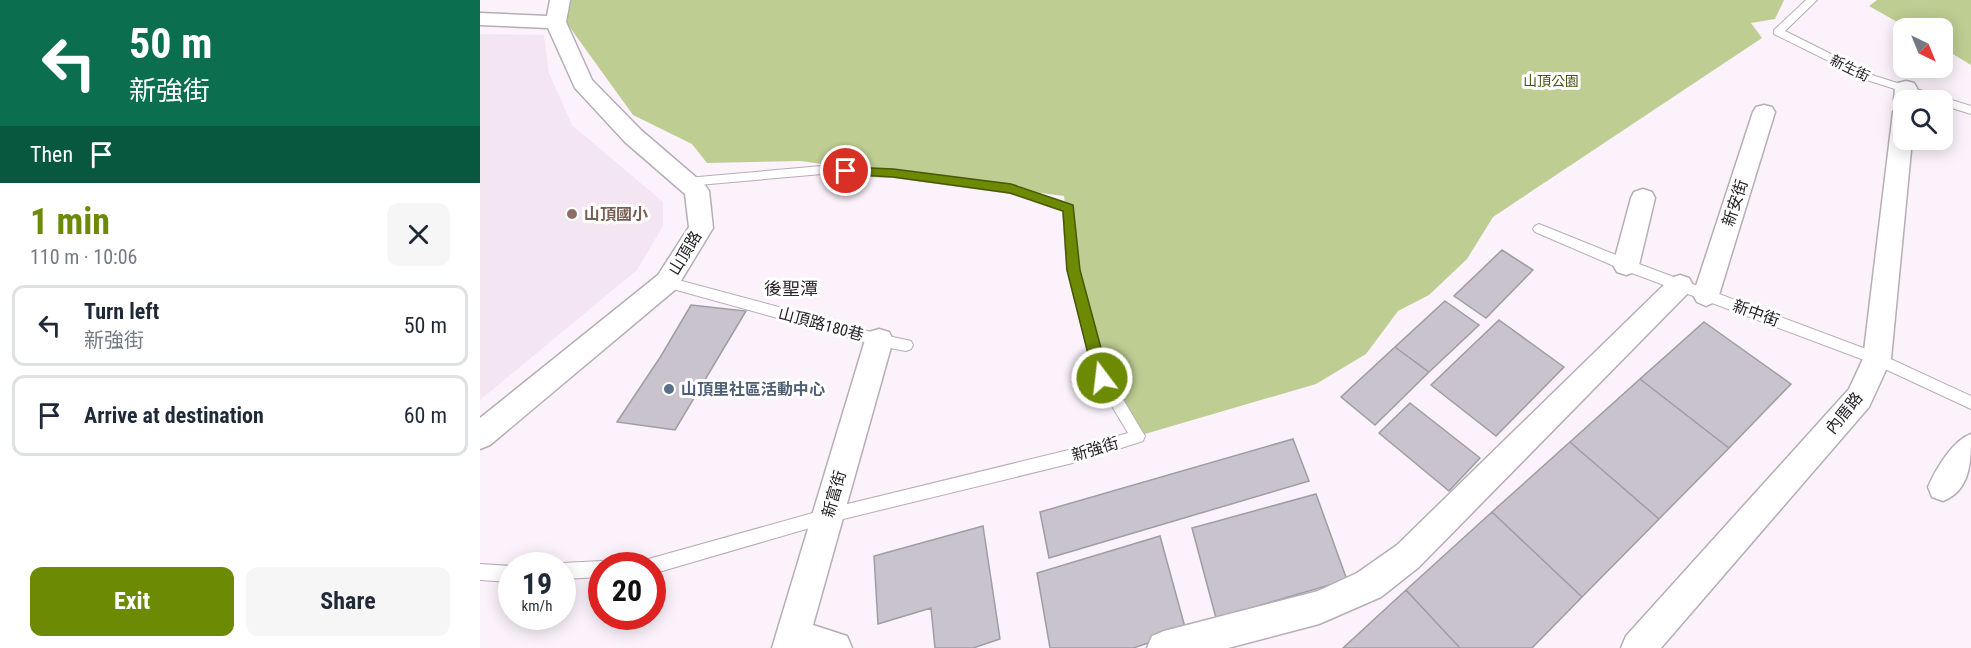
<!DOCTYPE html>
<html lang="en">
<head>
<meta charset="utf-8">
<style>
	body { margin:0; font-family:"Roboto Condensed","Noto Sans TC",sans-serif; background:#f6f6f7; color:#1f2937; height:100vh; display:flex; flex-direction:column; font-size:22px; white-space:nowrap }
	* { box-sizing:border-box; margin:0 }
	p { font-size:20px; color:#747a83 }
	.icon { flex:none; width:33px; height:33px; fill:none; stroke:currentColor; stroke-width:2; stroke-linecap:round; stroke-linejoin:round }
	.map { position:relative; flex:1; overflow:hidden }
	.side { display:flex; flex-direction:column; background:#fff; width:480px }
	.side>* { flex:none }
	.top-card { background:#0b6e4f; color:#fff; overflow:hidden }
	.needle { width:39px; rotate:137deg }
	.tools { position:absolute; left:1413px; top:18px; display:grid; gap:12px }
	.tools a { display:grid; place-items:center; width:60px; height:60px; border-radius:12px; background:#fff; box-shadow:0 3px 15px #0003; font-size:30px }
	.speed { position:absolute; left:18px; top:552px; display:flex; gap:12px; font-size:30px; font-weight:700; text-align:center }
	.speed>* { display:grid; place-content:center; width:78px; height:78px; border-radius:50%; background:#fff; box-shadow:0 3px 15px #0003; line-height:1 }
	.speed small { font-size:15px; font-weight:400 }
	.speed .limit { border:9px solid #d22; background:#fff; color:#111 }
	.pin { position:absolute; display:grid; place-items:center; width:51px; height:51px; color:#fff; margin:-26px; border:3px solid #fff; border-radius:50%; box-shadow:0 2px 6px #0007 }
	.me { position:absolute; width:66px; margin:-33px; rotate:345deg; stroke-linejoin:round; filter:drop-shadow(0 0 4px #0008) }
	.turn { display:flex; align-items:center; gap:21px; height:126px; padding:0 30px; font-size:27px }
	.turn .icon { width:78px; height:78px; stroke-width:2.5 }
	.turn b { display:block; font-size:42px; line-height:51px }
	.then { display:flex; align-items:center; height:57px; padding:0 30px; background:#0003; gap:12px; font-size:22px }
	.round { display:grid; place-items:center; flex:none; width:63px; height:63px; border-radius:12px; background:#f6f6f7 }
	.overview { display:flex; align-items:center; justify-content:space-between; height:102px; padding:0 30px }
	h1 { font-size:36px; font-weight:700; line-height:45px; color:#6d8a05 }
	.button { display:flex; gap:12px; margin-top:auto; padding:12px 30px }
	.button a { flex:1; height:69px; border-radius:12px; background:#6d8a05; color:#fff; font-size:24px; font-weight:700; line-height:69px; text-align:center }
	.button a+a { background:#f6f6f7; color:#1f2937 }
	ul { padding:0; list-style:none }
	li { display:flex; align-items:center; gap:18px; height:81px; margin:0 12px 9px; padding:0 18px; border:3px solid #e0e1e3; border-radius:12px }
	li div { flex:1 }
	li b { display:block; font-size:22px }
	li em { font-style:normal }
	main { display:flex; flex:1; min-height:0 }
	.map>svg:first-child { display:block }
	.built { fill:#f4e5f3 }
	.green { fill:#becd92 }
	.building { fill:#c8c3cd; stroke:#a09ca5; stroke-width:1.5 }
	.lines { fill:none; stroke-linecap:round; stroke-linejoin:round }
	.lane-casing { stroke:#b6adb5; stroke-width:2 }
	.street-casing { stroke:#b6adb5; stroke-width:3 }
	.lane { fill:#fff; fill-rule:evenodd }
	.street { fill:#fff; fill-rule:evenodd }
	.route { fill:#6d8a05; stroke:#475a03; stroke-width:1.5 }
	.education-dot { fill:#8d6e63; stroke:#fff; stroke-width:2 }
	.service-dot { fill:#5c6f8a; stroke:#fff; stroke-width:2 }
	.labels { text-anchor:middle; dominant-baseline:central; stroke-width:6; stroke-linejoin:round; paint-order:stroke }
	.far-street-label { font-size:14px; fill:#211e21; stroke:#fff }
	.far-park-label { font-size:14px; fill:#475312; stroke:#fff }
	.street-label { font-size:16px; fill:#211e21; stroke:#fff }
	.education-label { font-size:16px; font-weight:bold; fill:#785e54; stroke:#fff; text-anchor:start }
	.service-label { font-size:16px; font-weight:bold; fill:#4e5e75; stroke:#fff; text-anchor:start }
	.neighbourhood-label { font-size:18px; fill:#2f292f; stroke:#fff }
</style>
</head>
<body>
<main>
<section class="side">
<div class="top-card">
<div class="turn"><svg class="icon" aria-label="left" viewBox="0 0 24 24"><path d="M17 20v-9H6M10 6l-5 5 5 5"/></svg><div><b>50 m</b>新強街</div></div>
<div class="then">Then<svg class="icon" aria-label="arrive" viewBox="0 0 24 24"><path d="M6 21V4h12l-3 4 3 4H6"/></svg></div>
</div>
<div class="overview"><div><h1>1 min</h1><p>110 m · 10:06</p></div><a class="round"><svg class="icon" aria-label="close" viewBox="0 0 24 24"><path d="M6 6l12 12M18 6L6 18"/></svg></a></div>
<ul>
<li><svg class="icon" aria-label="left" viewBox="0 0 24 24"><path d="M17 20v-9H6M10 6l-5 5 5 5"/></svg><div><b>Turn left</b><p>新強街</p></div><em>50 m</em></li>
<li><svg class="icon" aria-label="arrive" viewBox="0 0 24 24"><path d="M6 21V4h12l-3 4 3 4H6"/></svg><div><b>Arrive at destination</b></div><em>60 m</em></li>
</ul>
<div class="button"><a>Exit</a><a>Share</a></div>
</section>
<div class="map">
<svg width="1491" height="648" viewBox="0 0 1491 648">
	<rect width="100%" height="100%" fill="#fbf2fb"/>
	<path class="built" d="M0 34 64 35 69 73 92 125 183 202V226L157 270 0 400Z"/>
	<path class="green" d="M89 0H1304L1295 19 1271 23 1282 38 1013 217 987 259 949 295 918 311 886 354 836 384 658 436 622 378 593 270 584 196 320 161 227 163 212 144 153 115 86 22Z
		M1397 0H1491V65L1463 48 1462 28H1428L1389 6Z"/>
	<path class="building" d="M1022 250 1053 270 1006 318 974 296Z
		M965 301 999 325 949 372 915 347Z
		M211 305 266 311 195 430 137 422 181 356Z
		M1019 320 1084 367 1016 436 951 385Z
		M1224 322 1311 384 1249 448 1160 379Z
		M915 347 949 372 895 425 861 397Z
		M1160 379 1249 448 1179 519 1090 442Z
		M930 403 1000 458 969 491 899 433Z
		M813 439 829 481 569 558 560 512Z
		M1090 442 1179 519 1102 597 1012 512Z
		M836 494 867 580 736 618 712 528Z
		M1012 512 1102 597 1052 648H980L926 590Z
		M503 526 520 639 493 648H455L451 608 398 624 394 556Z
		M680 536 706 631 653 648H570L557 573Z
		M926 590 980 648H863Z"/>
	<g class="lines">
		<g class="lane-casing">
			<path id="lane" d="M1326 0H1337L1305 31 1395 76 1491 106V114L1462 105V100H1449L1387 80 1294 34V30Z
				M342 166 413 169 531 185 593 205 599 270 629 376 665 436 663 441 601 461 347 523 172 574V566H164L166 560 172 558 347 509 601 447 648 433 615 378 587 270 583 211 530 193 413 177 342 174 207 186 201 182 207 178Z
				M1059 224 1151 261 1402 355 1491 396V409L1392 363 1141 269 1055 232 1053 229 1055 226Z
				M187 277 399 334 431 341 433 345 431 349 426 351 399 346 182 286 180 282 182 278Z
				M122 561 129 566H122V577L82 579V566H76L82 563Z
				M0 564 32 566V582L0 580Z"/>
		</g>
		<g class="street-casing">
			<path id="street" d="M70 0H90L86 22 112 80 161 130 225 185 229 191 233 228 196 289 10 445 0 449V418L178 275 209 227 205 194 145 142 95 88 68 28 0 25V13L67 16Z
				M1426 81 1434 83 1437 88 1436 100H1424V140H1432L1411 359 1389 407 1181 648H1141L1146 636 1369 389 1383 359 1413 112 1420 106 1414 100 1415 88 1418 83Z
				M1284 105 1292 107 1295 112 1239 295 1235 302 1226 306 1217 302 1213 295 1273 112 1276 107Z
				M1163 189 1172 192 1175 198 1159 265 1155 272 1146 275 1137 272 1133 265 1151 198 1154 192Z
				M1200 275 1209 278 1213 285 1209 292 939 567 901 597 839 624 748 648H667L672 636 684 631 838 591 877 573 917 545 1191 278Z
				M399 329 409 332 413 340 333 625 367 636 372 648H292L385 340 389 332Z
				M1491 434C1491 461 1491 490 1463 501L1452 497 1448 487C1456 469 1472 441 1491 434Z"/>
		</g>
		<use href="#lane" class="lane"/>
		<use href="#street" class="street"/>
	</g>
	<path class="route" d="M366 167 413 169 531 184 593 205 600 270 629 378 627 383H617L614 378 587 270 583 211 530 193 413 177 361 174V168Z"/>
	<circle class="education-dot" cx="92" cy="214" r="6"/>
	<circle class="service-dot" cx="189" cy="389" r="6"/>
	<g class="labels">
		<g class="far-street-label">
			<text transform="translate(1370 68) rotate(26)">新生街</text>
		</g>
		<g class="far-park-label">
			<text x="1071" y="81">山頂公園</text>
		</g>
		<g class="street-label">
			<text transform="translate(1255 203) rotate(-72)">新安街</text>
			<text transform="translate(205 253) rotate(-59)">山頂路</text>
			<text transform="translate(1276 313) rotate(20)">新中街</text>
			<text transform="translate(341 324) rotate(15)">山頂路180巷</text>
			<text transform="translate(1364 413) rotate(-51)">內厝路</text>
			<text transform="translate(615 449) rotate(-16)">新強街</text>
			<text transform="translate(354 494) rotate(-74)">新富街</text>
		</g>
		<g class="education-label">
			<text x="104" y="214">山頂國小</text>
		</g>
		<g class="service-label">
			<text x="201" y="389">山頂里社區活動中心</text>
		</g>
		<g class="neighbourhood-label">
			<text x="311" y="288">後聖潭</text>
		</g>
	</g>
</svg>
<div class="tools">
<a><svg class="needle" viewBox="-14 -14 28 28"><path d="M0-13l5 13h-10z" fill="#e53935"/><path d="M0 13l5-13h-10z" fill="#747a83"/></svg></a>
<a><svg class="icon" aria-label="search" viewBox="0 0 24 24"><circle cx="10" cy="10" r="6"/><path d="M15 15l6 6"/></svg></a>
</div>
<div class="speed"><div>19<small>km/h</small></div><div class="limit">20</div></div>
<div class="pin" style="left:366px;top:171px;background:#d93025"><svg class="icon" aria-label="arrive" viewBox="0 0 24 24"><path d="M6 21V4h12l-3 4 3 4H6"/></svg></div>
<svg class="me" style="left:622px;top:378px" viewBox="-20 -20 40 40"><circle r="17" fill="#6d8a05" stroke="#fff" stroke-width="3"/><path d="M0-11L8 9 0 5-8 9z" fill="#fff"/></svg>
</div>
</main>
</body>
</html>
